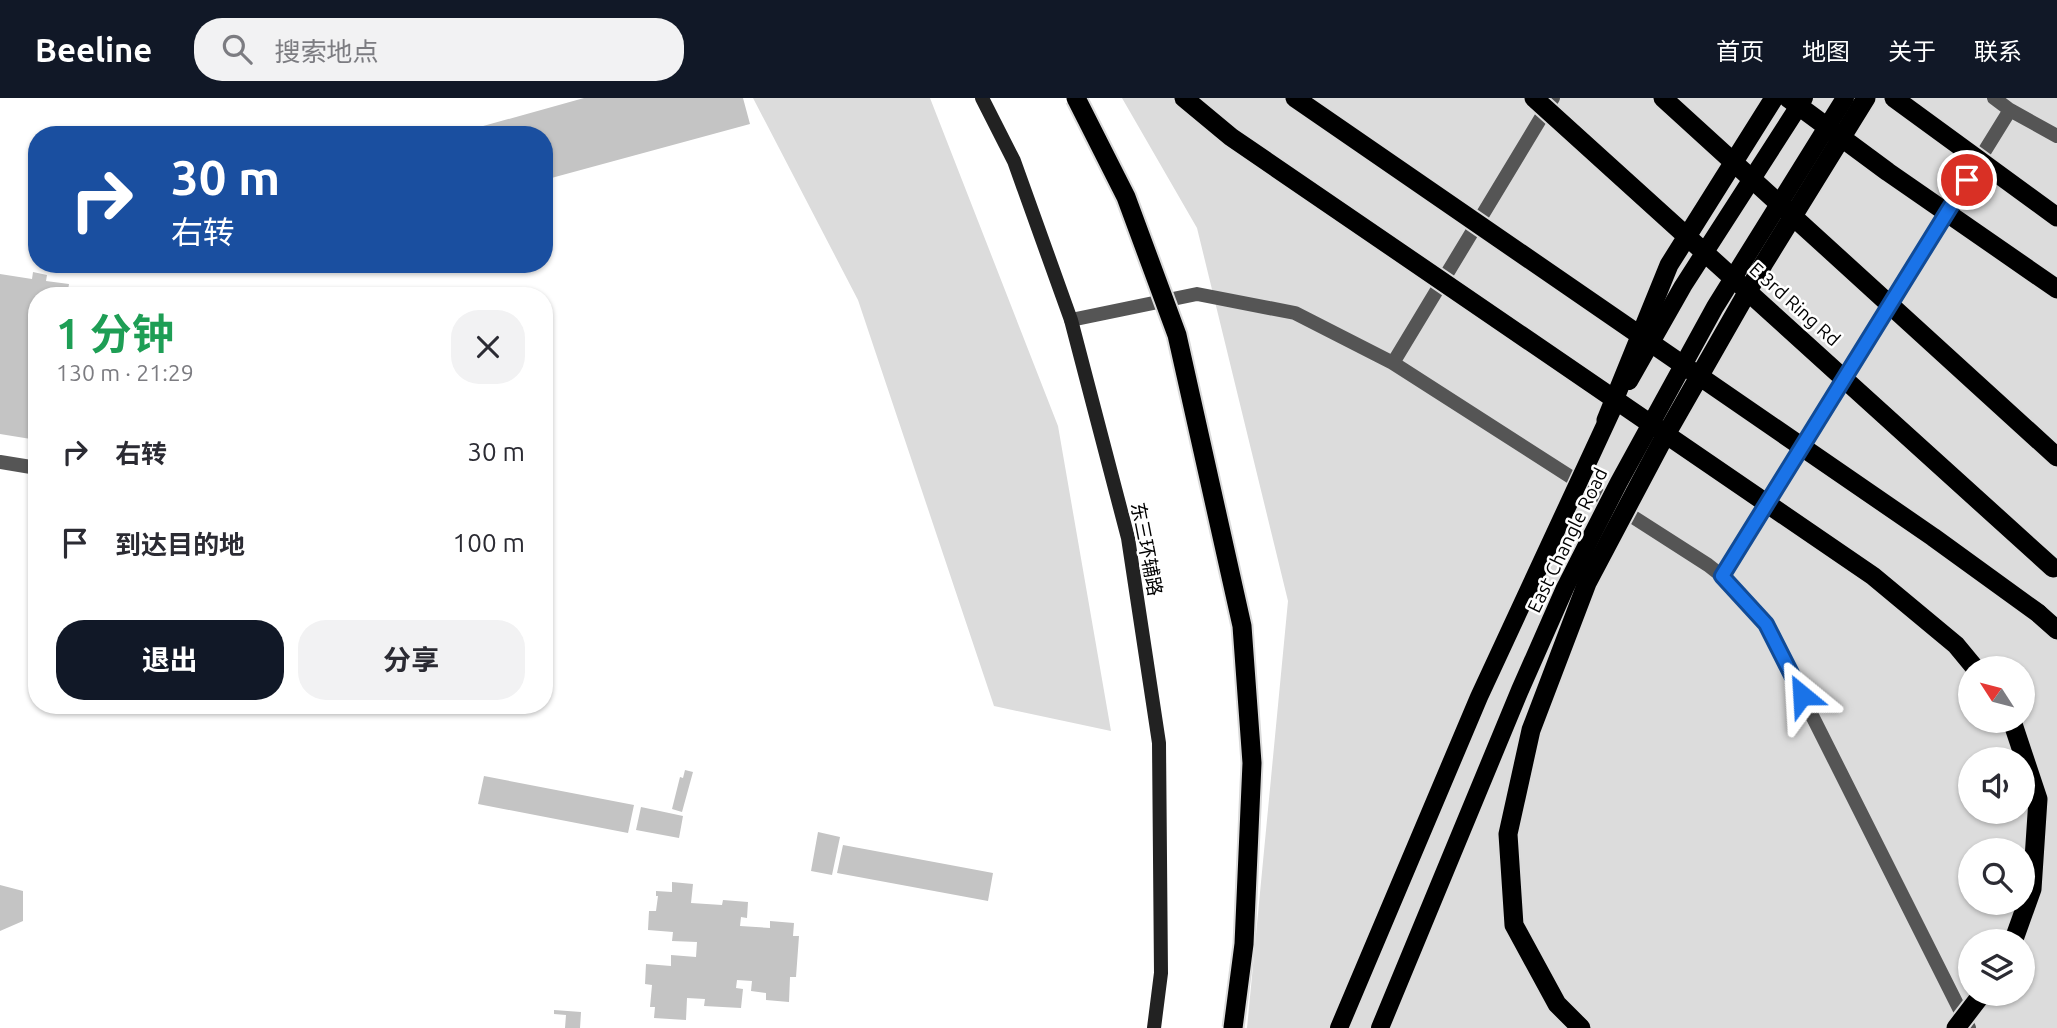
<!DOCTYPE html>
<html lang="zh">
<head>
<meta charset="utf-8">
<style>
	body { margin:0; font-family:Ubuntu,"Noto Sans SC",sans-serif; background:#f2f2f3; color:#2b2b33; height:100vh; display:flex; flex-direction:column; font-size:26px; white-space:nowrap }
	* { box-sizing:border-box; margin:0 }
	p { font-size:23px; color:#7c7c81 }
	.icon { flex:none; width:38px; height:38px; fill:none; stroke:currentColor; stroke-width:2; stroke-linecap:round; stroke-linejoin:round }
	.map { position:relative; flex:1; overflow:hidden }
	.panel { position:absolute; left:28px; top:189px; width:525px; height:427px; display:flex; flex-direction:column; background:#fff; border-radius:28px; box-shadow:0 2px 5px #0004 }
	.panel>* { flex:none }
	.banner { position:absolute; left:28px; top:28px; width:525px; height:147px; border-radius:28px; box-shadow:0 2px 5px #0004; background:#1a4fa0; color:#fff; overflow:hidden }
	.needle { width:46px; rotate:306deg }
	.controls { position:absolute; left:1958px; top:558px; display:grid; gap:14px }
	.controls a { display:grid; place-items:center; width:77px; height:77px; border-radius:50%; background:#fff; box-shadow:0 2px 5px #0004; font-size:35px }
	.pin { position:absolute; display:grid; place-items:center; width:60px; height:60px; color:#fff; margin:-30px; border:4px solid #fff; border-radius:50%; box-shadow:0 2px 7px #0007 }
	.me { position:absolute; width:77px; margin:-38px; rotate:333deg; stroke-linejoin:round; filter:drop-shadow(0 0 5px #0008) }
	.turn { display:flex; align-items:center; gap:24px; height:147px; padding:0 28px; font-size:32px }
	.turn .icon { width:91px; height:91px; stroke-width:2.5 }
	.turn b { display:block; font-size:49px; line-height:60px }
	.round { display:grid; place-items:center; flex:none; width:74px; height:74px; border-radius:28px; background:#f2f2f3 }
	.headline { display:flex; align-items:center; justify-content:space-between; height:119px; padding:0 28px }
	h1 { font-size:42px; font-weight:700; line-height:52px; color:#1e9e55 }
	.action { display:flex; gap:14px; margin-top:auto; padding:14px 28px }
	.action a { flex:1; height:80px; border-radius:28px; background:#111827; color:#fff; font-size:28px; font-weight:700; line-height:80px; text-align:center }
	.action a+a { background:#f2f2f3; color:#2b2b33 }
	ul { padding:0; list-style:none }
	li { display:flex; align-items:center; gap:21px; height:91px; padding:0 28px }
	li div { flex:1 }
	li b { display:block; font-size:26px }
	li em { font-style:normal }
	header { display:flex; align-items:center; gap:42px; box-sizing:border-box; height:98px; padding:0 35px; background:#111827; color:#fff }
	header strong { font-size:33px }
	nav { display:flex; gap:38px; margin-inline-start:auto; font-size:24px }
	.search { width:490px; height:63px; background:#f2f2f3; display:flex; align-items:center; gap:18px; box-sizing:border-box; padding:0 24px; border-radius:28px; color:#7c7c81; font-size:26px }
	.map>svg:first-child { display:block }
	.green { fill:#dcdcdc; fill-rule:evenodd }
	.building { fill:#c4c4c4 }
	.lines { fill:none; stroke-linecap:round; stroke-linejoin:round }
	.trunk-casing { stroke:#dbdbdb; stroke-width:23 }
	.minor { stroke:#555; stroke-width:14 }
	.tertiary { stroke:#555; stroke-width:14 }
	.secondary { stroke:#222; stroke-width:14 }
	.trunk { stroke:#000; stroke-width:19 }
	.primary-bridge-casing { stroke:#dbdbdb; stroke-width:21; stroke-linecap:butt }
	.trunk-bridge-casing { stroke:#dbdbdb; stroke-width:23; stroke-linecap:butt }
	.primary-bridge { stroke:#000; stroke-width:18 }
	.trunk-bridge { stroke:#000; stroke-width:19 }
	.route-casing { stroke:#114b97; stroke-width:18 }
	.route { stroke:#1a73e8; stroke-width:12 }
	.labels { text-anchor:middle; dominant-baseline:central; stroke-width:5; stroke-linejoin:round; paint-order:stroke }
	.street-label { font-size:19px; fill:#000; stroke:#fff }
</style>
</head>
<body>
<header>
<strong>Beeline</strong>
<div class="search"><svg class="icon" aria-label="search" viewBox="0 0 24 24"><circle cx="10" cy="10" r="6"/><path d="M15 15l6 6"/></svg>搜索地点</div>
<nav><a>首页</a><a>地图</a><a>关于</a><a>联系</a></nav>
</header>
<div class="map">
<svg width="2057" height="930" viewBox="0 0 2057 930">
	<rect width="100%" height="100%" fill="#fff"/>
	<path class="green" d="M753 0H930L1058 328 1111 633 994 608 858 202Z
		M1122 0H2057V930H1247L1288 503 1197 130ZM1970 570H2023V623H1970ZM1970 662H2023V714H1970ZM1970 752H2023V805H1970ZM1970 844H2023V896H1970Z"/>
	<path class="building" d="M584 0H743L750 26 544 82V37H451Z
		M33 174 47 177 46 183 69 186 67 198H37V342L0 336V176L32 181Z
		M685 672 693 674 682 714 672 711 680 679 683 680Z
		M484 678 634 707 628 735 478 706Z
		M641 709 683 718 679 740 636 732Z
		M818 734 840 739 832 777 811 773Z
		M843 747 993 775 988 803 837 775Z
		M672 784 693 786 691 805 722 807 723 802 748 804 747 820 741 819 740 828 770 830V823L794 825 793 838H799L796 879H790L789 904 766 902V895L751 893 752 883 737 882 736 890 743 891 741 910 704 908 705 901 687 900 686 922 654 920 655 909H650L652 887 645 886 646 866 671 868V857L696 859 697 844 672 843 673 834 648 832 649 813H656L658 798H656V793L672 794Z
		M0 787 23 793V823L0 833Z
		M554 912 581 914 580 930H565L566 917 554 916Z"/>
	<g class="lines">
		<g class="trunk-casing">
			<path id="trunk" d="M2038 515 2057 532
				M2012 623 2038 701 2032 791 2013 844"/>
		</g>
		<path class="minor" d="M0 364 37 370"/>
		<path class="tertiary" d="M1994 0 2010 12 2057 38
			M1071 222 1197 196 1295 215 1393 265 1708 467 1722 478 1766 526 1969 930
			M1393 265 1553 0
			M1722 478 2010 12"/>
		<path class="secondary" d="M982 0 1014 63 1071 222 1128 440 1159 645 1161 875 1154 930"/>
		<use href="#trunk" class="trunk"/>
		<g class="primary-bridge-casing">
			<path id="primary-bridge" d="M1629 283 1683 188 1804 0
				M1339 930 1479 599 1613 310
				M1380 930 1520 592 1565 490 1619 384 1715 209 1845 0"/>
		</g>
		<g class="trunk-bridge-casing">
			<path id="trunk-bridge" d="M1076 0 1126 99 1177 237 1242 528 1252 665 1244 846 1233 930
				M1184 0 1231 39 1873 478 1956 547 1975 570
				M1295 0 1933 439 2038 515
				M1534 0 2053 470
				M1663 0 2057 359
				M1788 0 1888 74 2057 191
				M1894 0 2057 119
				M1606 322 1669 167 1774 0
				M1581 930 1557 906 1514 827 1508 736 1531 632 1587 485 1660 347 1764 165 1866 0
				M1956 930 1982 896"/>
		</g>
		<use href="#primary-bridge" class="primary-bridge"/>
		<use href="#trunk-bridge" class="trunk-bridge"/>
	</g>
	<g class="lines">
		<g class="route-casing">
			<path id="route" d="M1802 597 1766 526 1722 478 1967 82"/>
		</g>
		<use href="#route" class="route"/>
	</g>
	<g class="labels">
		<g class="street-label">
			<text transform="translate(1795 206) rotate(42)">E 3rd Ring Rd</text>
			<text transform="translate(1567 442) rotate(-64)">East Changle Road</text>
			<text transform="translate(1147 451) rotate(79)">东三环辅路</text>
		</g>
	</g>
</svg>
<div class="controls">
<a><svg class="needle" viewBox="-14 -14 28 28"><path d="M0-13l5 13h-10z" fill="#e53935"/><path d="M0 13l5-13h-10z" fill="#7c7c81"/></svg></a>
<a><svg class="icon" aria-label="sound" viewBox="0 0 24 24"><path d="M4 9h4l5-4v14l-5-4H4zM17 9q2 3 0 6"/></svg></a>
<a><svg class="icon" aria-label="search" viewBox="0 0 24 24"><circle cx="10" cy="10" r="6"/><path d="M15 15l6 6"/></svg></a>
<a><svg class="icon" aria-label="layers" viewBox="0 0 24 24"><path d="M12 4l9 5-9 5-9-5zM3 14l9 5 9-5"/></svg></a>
</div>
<div class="pin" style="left:1967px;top:82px;background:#d93025"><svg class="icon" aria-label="arrive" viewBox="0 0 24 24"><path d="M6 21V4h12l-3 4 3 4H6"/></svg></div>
<svg class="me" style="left:1802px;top:597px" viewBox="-20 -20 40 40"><path d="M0-17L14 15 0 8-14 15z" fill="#1a73e8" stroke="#fff" stroke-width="4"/></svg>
<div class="banner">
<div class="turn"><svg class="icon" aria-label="right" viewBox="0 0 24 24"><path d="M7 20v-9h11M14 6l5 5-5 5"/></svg><div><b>30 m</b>右转</div></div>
</div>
<section class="panel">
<div class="headline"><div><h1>1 分钟</h1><p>130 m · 21:29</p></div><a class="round"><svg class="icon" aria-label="close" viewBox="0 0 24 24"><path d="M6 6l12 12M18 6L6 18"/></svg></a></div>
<ul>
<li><svg class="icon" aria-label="right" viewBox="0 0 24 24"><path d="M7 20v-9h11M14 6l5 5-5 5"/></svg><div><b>右转</b></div><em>30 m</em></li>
<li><svg class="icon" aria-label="arrive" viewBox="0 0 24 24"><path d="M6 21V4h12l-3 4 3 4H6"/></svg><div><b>到达目的地</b></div><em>100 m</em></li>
</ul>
<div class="action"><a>退出</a><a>分享</a></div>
</section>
</div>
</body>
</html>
